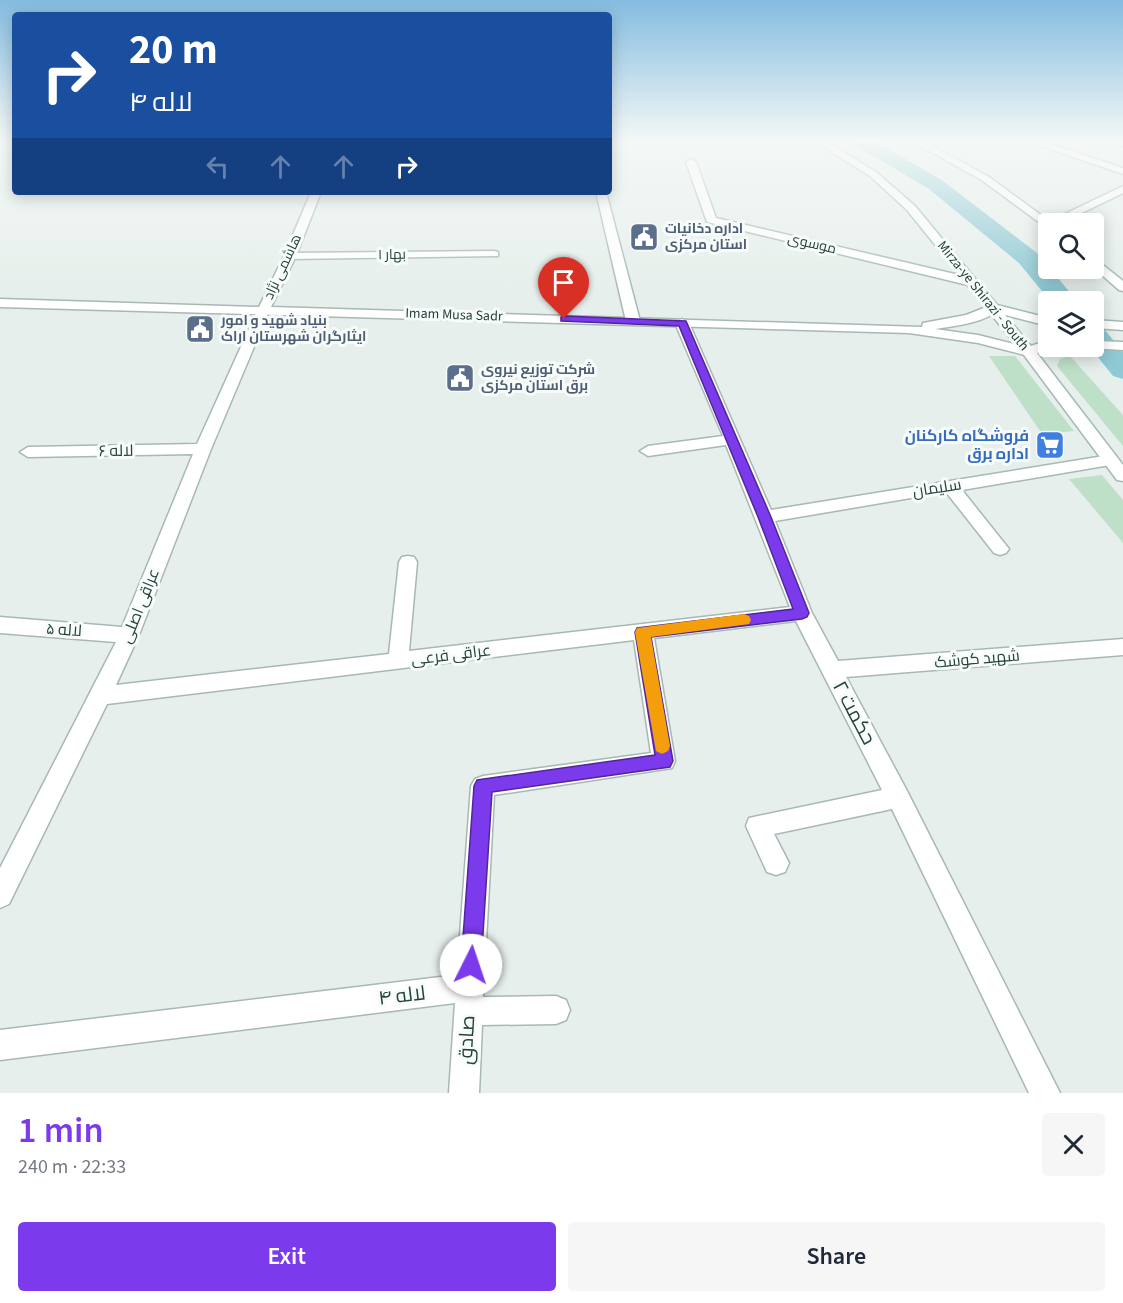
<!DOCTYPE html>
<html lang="en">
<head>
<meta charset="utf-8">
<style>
	body { margin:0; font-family:"Source Sans 3",Cairo,sans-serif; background:#f6f6f7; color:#1f2937; height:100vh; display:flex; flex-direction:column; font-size:22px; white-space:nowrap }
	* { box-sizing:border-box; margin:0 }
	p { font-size:20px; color:#747a83 }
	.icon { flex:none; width:33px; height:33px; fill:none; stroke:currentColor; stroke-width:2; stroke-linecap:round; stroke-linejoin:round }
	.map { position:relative; height:1093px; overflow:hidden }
	.sheet { display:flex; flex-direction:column; background:#fff; flex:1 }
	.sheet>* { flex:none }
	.banner { position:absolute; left:12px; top:12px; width:600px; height:183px; border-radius:6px; box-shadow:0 3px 15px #0003; background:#1a4fa0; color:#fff; overflow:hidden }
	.fabs { position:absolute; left:1038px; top:213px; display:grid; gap:12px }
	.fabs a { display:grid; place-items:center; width:66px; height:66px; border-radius:6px; background:#fff; box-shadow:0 3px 15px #0003; font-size:30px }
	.pin { position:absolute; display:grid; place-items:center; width:51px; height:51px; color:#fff; margin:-62px -26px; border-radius:50% 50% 50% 0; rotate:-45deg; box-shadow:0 0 6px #0007 }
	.pin .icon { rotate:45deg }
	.me { position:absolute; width:66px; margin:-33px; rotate:4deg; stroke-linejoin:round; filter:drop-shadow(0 0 4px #0008) }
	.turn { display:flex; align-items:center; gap:21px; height:126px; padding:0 18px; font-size:27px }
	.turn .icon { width:78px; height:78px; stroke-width:2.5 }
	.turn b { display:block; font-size:42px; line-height:51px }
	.lanes { display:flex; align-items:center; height:57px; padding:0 18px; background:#0003; justify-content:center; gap:30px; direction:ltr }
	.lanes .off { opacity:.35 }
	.round { display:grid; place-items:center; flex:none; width:63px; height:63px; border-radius:6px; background:#f6f6f7 }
	.overview { display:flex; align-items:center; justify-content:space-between; height:102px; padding:0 18px }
	h1 { font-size:36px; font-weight:600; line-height:45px; color:#7c3aed }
	.action { display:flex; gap:12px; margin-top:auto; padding:12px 18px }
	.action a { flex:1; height:69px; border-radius:6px; background:#7c3aed; color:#fff; font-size:24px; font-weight:600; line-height:69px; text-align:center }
	.action a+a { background:#f6f6f7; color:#1f2937 }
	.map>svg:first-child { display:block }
	.green { fill:#bfe0c8 }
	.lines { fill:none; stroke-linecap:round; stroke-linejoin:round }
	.canal { fill:#8ec9d4; fill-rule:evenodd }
	.minor-casing { stroke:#a8b8b2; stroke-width:3 }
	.tertiary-casing { stroke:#a8b8b2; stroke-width:3 }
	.secondary-casing { stroke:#a4bbb3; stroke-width:3 }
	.minor { fill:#fff; fill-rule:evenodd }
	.tertiary { fill:#fff; fill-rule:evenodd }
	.secondary { fill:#fff; fill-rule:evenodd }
	.route { fill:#7c3aed; stroke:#51269a; stroke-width:1.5 }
	.slow { fill:#f59e0b }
	.labels { text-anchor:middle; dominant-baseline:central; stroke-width:6; stroke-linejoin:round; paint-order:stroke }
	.far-service-label { font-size:14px; font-weight:bold; fill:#4e5e75; stroke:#f7fbf9; text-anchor:start }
	.far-street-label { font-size:14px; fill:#24423a; stroke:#f7fbf9 }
	.shop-label { font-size:16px; font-weight:bold; fill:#366cbe; stroke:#f7fbf9; text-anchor:end }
	.street-label { font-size:16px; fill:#24423a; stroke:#f7fbf9 }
	.near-street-label { font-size:20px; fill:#24423a; stroke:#f7fbf9 }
</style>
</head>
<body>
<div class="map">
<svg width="1123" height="1093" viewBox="0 0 1123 1093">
	<rect width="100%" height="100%" fill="#e6efeb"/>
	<path class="green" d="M989 356H1015L1074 431 1042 434Z
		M1070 356 1123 415V446L1057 366 1060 359Z
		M1102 475 1123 500V543L1069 479Z"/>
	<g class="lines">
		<path class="canal" d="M853 141H875L943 181 1037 253 1078 302H1051L1019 263 929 189 855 145Z
			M1094 327 1104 329 1123 352V379L1113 376 1089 346H1094Z"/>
		<g class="minor-casing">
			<path id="minor" d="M1027 141H1041L1123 168V174Z
				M1111 141H1123V146Z
				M691 159 696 162 716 218 972 278 978 282 972 286 707 222 686 162Z
				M1123 186V193L1059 224H1048V227L1044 224Z
				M596 192H606L640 321 638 324H628L626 321Z
				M494 251 498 252V256L290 259 284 256 290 253Z
				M264 305 270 309 211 449 139 635 116 685 389 654 399 562 402 557 408 556 414 557 417 562 409 651 790 607 726 445 648 456 640 451 648 446 723 436 675 323 682 319 689 323 771 510 1110 455 1116 456 1118 460 1116 464 1110 465 962 490 1009 549 1006 553 1000 555 994 553 946 492 775 521 812 613 838 661 1123 639V655L846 677 906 789 1060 1093H1029L892 809 774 834 789 863 785 872 776 875 767 872 746 826 749 818 882 790 796 621 654 638 675 761 672 768 494 795 483 997 556 996 566 1000 570 1010 566 1020 556 1024 482 1025 479 1093H449L455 1003 0 1060V1030L457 975 471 786 475 779 483 776 651 753 634 640 107 704 9 904 0 908V868L116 642 0 633V617L122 627 193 454 28 457 20 452 28 447 197 444 258 309Z"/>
		</g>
		<g class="tertiary-casing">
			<path id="tertiary" d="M311 192H321L296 256 271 307 922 327 923 323 966 315 994 304 1000 308C986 323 955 326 935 329L978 335 1034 349 1036 352 1029 356 978 343 909 333 0 307V299L259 307 284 256Z"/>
		</g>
		<g class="secondary-casing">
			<path id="secondary" d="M814 141H825L876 172 915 206 997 305 1048 318V326L1005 315 1031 346 1048 340V346L1053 347 1037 353 1123 465V481L1117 480 1024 355 907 210 870 176Z
				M912 141H924L989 177 1053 224H1048V227L1044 226 983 181Z
				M1094 258 1123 281V291L1119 290 1094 268Z
				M1094 320 1123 322V330L1094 328Z
				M1094 341 1123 342V350L1089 348 1094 346Z"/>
		</g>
		<use href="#minor" class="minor"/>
		<use href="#tertiary" class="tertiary"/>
		<use href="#secondary" class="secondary"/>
	</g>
	<linearGradient id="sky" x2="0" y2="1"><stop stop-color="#84bce0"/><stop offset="0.48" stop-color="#f4f8f6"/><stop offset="1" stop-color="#f4f8f6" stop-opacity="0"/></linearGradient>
	<rect width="1123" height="294" fill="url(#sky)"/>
	<path class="route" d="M564 316 686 321 771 517 809 613 807 617 802 619 651 637 673 761 670 767 492 792 481 965 478 972 471 975 464 972 461 965 474 786 477 780 655 755 635 632 637 628 793 609 758 517 679 326 561 321V317Z"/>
	<path class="slow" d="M744 614 749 616 751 620 749 624 651 637 670 746 668 751 662 754 656 751 635 632 637 628Z"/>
	<defs>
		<g id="civic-square" transform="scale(1.5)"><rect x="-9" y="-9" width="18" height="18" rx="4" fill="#5c6f8a" stroke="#f7fbf9"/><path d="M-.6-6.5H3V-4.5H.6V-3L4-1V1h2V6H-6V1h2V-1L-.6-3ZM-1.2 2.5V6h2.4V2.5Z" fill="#fff"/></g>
		<g id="supermarket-square" transform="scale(1.5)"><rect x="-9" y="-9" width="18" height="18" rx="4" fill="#3f7fe0" stroke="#f7fbf9"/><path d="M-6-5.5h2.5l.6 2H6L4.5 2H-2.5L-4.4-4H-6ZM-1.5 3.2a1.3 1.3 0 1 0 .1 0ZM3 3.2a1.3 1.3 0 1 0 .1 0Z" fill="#fff"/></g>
	</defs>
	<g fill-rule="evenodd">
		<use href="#civic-square" x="644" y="237"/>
		<use href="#civic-square" x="200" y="329"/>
		<use href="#civic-square" x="460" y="378"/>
		<use href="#supermarket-square" x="1050" y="445"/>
	</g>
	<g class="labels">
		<g class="far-service-label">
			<text x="665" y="229">اداره دخانیات<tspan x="665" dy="16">استان مرکزی</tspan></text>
			<text x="221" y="321">بنیاد شهید و امور<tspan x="221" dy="16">ایثارگران شهرستان اراک</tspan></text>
			<text x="481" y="370">شرکت توزیع نیروی<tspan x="481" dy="16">برق استان مرکزی</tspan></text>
		</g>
		<g class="far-street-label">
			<text transform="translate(812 244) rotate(13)">موسوی</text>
			<text transform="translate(392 255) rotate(-1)">بهار ۱</text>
			<text transform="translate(283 267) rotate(-65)">هاشمی نژاد</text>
			<text transform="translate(983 296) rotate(51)">Mirza-ye Shirazi - South</text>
			<text transform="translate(454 315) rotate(2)">Imam Musa Sadr</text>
		</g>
		<g class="shop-label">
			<text x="1029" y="436">فروشگاه کارکنان<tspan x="1029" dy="18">اداره برق</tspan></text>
		</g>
		<g class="street-label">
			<text transform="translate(116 451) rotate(-1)">لاله ۶</text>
			<text transform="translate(937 488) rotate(-9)">سلیمان</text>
			<text transform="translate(140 606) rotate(-68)">عراقی اصلی</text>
			<text transform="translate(64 630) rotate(4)">لاله ۵</text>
			<text transform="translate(451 655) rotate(-7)">عراقی فرعی</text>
			<text transform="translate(977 659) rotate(-5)">شهید کوشک</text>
		</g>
		<g class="near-street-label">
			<text transform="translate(854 713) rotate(62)">حکمت ۲</text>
			<text transform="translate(402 996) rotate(-7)">لاله ۴</text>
			<text transform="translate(467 1040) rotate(-87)">صادق</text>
		</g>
	</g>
</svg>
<div class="fabs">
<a><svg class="icon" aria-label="search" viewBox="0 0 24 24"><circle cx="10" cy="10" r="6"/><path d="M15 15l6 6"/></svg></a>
<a><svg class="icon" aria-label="layers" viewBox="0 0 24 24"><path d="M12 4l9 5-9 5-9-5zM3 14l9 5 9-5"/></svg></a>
</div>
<div class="pin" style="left:564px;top:319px;background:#d93025"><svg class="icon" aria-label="arrive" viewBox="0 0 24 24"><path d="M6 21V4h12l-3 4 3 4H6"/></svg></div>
<svg class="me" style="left:471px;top:965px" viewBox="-20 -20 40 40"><circle r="19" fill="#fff"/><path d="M0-13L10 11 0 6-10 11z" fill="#7c3aed"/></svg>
<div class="banner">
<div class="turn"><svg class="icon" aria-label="right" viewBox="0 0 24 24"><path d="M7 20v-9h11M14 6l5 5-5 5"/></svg><div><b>20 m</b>لاله ۴</div></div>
<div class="lanes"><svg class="icon off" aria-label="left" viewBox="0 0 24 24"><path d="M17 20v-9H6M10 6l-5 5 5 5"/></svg><svg class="icon off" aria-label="ahead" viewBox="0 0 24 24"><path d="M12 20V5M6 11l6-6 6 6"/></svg><svg class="icon off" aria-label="ahead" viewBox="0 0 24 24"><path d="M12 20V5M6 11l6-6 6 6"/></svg><svg class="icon" aria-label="right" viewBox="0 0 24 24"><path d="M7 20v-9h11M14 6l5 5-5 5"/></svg></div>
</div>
</div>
<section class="sheet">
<div class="overview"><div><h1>1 min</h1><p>240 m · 22:33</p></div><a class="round"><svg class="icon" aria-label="close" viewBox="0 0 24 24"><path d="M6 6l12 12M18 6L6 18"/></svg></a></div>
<div class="action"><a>Exit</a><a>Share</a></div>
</section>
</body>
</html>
